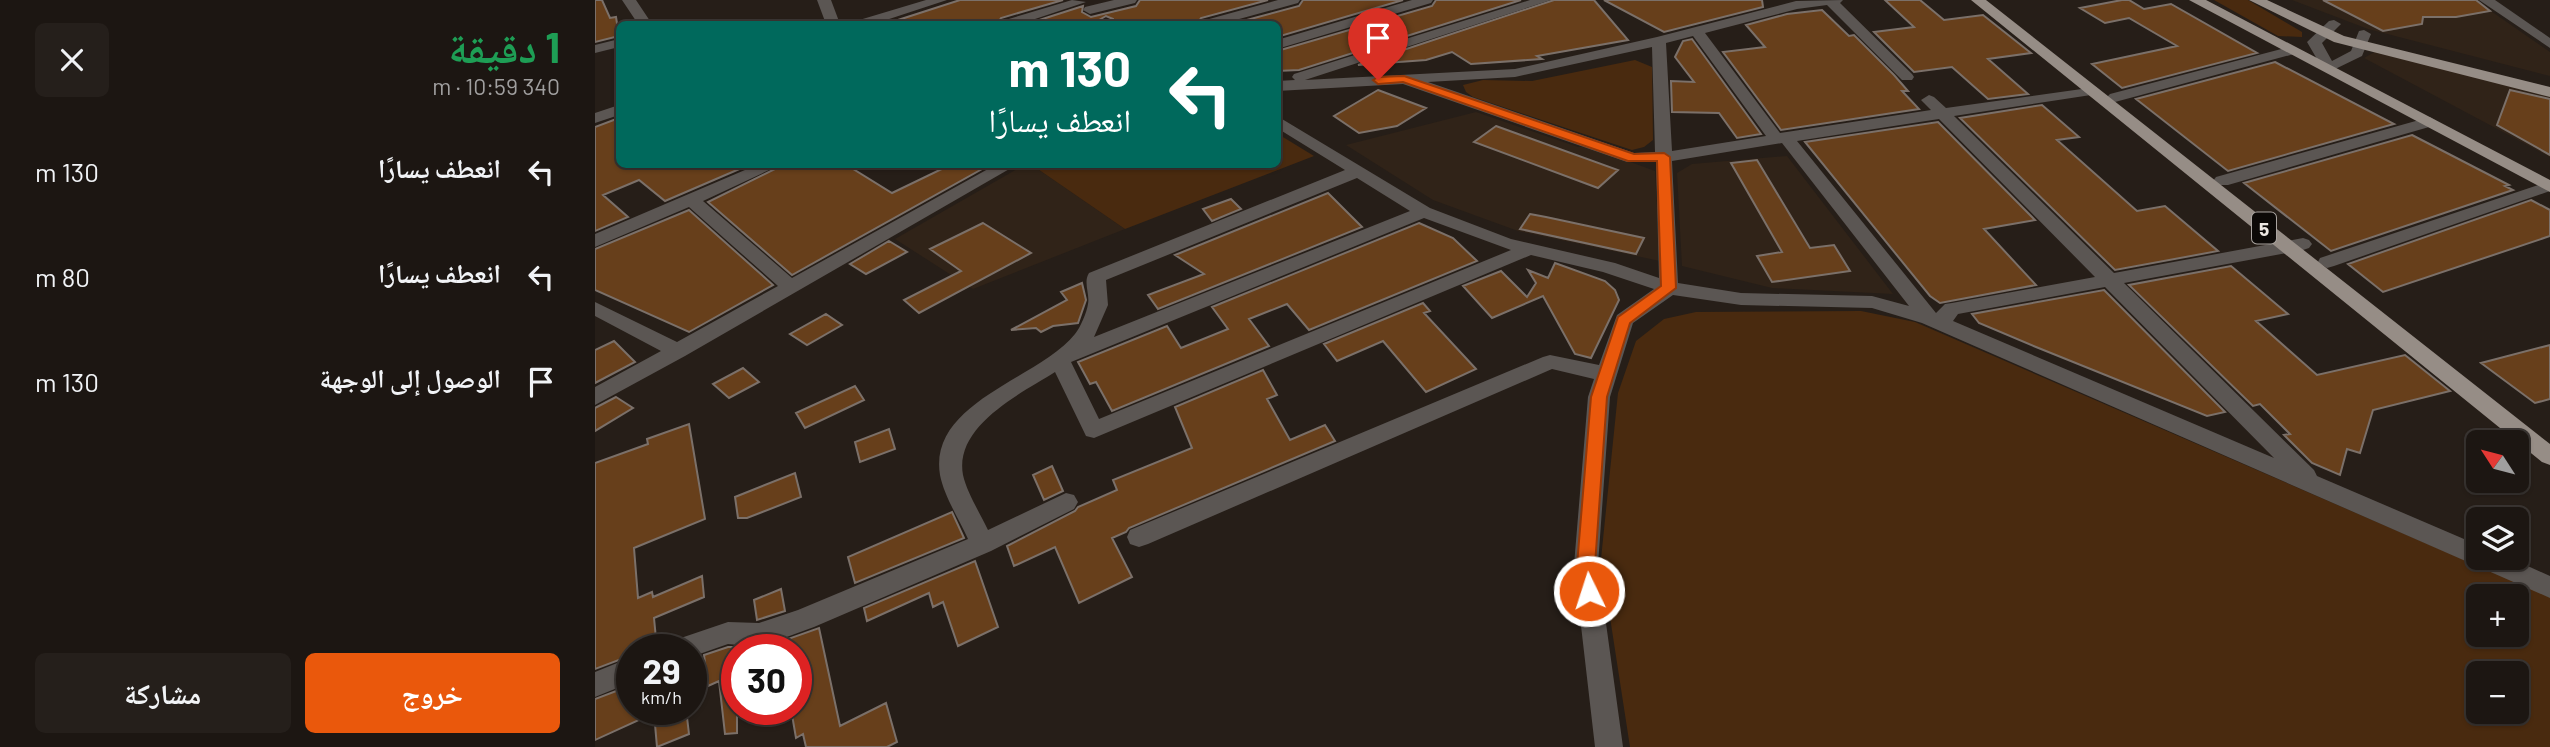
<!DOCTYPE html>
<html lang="ar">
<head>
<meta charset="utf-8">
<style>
	body { margin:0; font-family:Barlow,"Noto Naskh Arabic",sans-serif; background:#251f1b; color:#f1f3f6; direction:rtl; height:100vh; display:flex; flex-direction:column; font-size:26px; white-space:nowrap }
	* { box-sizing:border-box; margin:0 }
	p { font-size:23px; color:#a09f9f }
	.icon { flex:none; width:38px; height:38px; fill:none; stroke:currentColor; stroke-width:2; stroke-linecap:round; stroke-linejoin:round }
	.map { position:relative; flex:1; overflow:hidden; direction:ltr }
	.drawer { display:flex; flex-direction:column; background:#1c1612; width:595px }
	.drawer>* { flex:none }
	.hud { position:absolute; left:21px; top:21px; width:665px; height:147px; border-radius:10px; box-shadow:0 2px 5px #0004,0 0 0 2px #3a3532; direction:rtl; background:#00695c; color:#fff; overflow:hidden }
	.needle { width:46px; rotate:306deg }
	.buttons { position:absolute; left:1871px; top:430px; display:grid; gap:14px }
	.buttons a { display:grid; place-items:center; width:63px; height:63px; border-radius:10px; background:#1c1612; box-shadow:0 2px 5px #0004,0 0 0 2px #3a3532; font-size:35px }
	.speed { position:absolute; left:21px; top:634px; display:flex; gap:14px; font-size:35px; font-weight:700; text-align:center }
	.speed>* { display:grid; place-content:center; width:91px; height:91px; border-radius:50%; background:#1c1612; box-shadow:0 2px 5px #0004,0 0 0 2px #3a3532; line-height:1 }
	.speed small { font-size:18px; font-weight:400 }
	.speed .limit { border:10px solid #d22; background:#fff; color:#111 }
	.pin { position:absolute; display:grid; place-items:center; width:60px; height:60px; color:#fff; margin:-72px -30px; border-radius:50% 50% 50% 0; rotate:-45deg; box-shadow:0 0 7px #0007 }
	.pin .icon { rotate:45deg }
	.me { position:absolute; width:77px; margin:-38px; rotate:356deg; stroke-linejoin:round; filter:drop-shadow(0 0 5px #0008) }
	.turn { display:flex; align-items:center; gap:24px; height:147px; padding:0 35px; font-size:32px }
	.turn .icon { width:91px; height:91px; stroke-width:2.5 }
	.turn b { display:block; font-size:49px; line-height:60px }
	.round { display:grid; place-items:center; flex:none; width:74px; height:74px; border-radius:10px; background:#251f1b }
	.headline { display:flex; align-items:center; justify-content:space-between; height:119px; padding:0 35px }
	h1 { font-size:42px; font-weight:700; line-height:52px; color:#1e9e55 }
	.button { display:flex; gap:14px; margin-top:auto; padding:14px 35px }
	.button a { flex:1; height:80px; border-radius:10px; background:#ea580c; color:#fff; font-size:28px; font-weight:700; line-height:80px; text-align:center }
	.button a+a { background:#251f1b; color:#f1f3f6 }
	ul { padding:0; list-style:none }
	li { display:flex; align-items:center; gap:21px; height:105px; padding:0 35px }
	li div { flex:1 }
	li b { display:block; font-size:26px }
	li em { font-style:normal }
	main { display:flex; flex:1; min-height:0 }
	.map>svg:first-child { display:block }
	.built { fill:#302318 }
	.green { fill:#492a0f; fill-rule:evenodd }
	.building { fill:#673f1b; stroke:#7b7069; stroke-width:2 }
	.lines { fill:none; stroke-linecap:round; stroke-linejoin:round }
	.minor { fill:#5b5653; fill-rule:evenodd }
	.major { fill:#968d86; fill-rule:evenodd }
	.route { fill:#ea580c; stroke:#983908; stroke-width:2 }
	.labels { text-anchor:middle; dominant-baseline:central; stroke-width:5; stroke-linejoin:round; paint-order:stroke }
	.shield { fill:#0c0907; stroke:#aaa5a1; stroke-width:2 }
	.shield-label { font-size:19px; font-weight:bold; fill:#ede8e3 }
</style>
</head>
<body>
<main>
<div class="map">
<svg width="1955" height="747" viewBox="0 0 1955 747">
	<rect width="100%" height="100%" fill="#261e18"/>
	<path class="built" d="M1697 0H1880L1955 52V76L1773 29Z
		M1783 50 1955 95V157L1769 58Z
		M881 112 983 147 992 146 1060 171 1065 261 923 231 838 200 751 145Z
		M1192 156 1298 294 1177 288 1087 266 1082 173 1097 164Z
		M431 164 437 165 530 229 378 289 300 239Z"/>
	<path class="green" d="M1619 0H1653L1707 32V37L1683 36Z
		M1040 60 1057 67 1058 140 1049 147 1037 150 878 97 871 92 868 85 888 80 937 81Z
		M683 134 719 156 530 229 437 165 682 164Z
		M1266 311 1320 322 1955 597V747H1035L1006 559 1023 393 1041 341 1069 319 1101 312ZM1883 597H1922V635H1883ZM1883 674H1922V712H1883Z"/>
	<path class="building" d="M0 0H7L15 18 21 17 24 36 0 42Z
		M365 0H468L406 18 402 24H301L300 21Z
		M545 0H673L606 18 602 24H518V19L511 16 497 24H432L488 6 487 12 496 17 541 6Z
		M708 0H808L682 37V24H652L648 21 704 6Z
		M841 0H926L704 70 682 71V51L837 6Z
		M959 0H999L1033 40 942 56 947 59 876 64 857 52 831 60 763 65Z
		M1009 0H1167L1168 7 1069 32Z
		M1290 0H1325L1349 20 1388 15 1436 53 1393 59 1433 94 1393 99 1357 67 1319 72 1279 32 1319 27Z
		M1527 0H1534L1549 9 1576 4 1662 53 1527 88 1497 64 1582 46 1534 18 1510 23 1485 8Z
		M1728 0H1881L1895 11 1861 17H1828L1827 24 1788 31Z
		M1227 10 1254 36 1259 35 1299 75 1313 91H1307L1324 109 1186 130 1128 52 1170 47 1151 25 1192 14Z
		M1097 39 1166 134 1142 138 1124 113 1077 112 1076 81 1099 82 1080 57 1088 41Z
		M1680 62 1799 124 1633 171 1541 99Z
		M783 90 831 108 802 126 764 133 739 116Z
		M1915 90 1955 99V155L1902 125Z
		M1447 105 1484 137 1462 140 1542 211 1570 206 1623 251 1520 270 1365 118Z
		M24 118V164H156L70 201 44 180 8 195 33 217 0 231V127Z
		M1343 122 1440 220 1389 229 1441 285 1345 303 1335 296 1210 142Z
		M901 126 1023 170 1003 188 879 142Z
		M1817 135 1914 185 1910 186 1918 190 1736 251 1649 183Z
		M1162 160 1215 248 1239 245 1255 271 1177 282 1162 256 1187 252 1136 163Z
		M190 164H250L297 193 357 164H396L197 275 113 202Z
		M733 193 767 227 563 309 553 295 609 274 580 255Z
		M636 199 646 209 617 221 608 209Z
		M1936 200 1955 210V236L1788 292 1753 264Z
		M94 210 178 285 94 332 0 290V249Z
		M935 214 951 217 1049 238 1041 254 925 229Z
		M388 223 436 253 324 313 309 300 366 271 335 249Z
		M824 223 858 238 882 261 714 330 692 304 654 319 674 346 517 411 501 382 495 384 483 362 572 326 586 348 633 329 617 307Z
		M294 241 312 252 271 274 255 264Z
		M960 263 1010 281 1020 290 1024 300 996 358 980 354 948 296 897 318 868 286 906 271 932 297 941 283 933 270 953 278Z
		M1636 266 1693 314 1661 321 1722 375 1810 355 1855 391 1778 410 1765 453 1752 449 1745 475 1717 463 1689 435 1695 434 1665 404 1658 406 1534 285Z
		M487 283 491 300 483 323 458 326 446 332 441 328 416 330 472 300 466 292Z
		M1509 290 1630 412 1612 416 1441 347 1384 323 1377 314Z
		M828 303 835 311 829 313 881 369 831 392 788 341 742 361 729 344Z
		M231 314 247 325 212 345 195 334Z
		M19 341 40 362 0 383V350Z
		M1955 345V399L1940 403 1886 363Z
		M148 368 164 382 134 398 118 384Z
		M668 370 682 395 672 399 695 440 730 425 740 441 534 528 531 532 517 538 537 577 484 603 460 547 419 566 412 546 480 511 483 507 522 490 518 480 597 448 580 407Z
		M260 386 269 400 210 428 201 413Z
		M21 397 38 408 0 431V408Z
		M94 424 110 519 39 548 43 598 57 592 58 597 107 576 109 597 59 618 62 649H37V655L0 669V463L53 444 52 439Z
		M294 429 300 449 265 462 260 442Z
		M457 466 468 491 449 500 438 475Z
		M200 473 206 497 152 518H143L140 497Z
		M357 512 369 538 260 583 253 557Z
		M380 561 403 627 363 646 348 602 338 607 334 593 272 621 269 608Z
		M186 589 190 611 162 620 159 600Z
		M224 628 245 726 291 703 302 742 292 747H211L208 734 201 738 196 709H201V649H165Z
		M133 647H142V733L130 734 124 681 113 686 109 655Z
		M37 685V709H91L94 734 62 747 59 713 0 740V699Z"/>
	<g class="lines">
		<path class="minor" d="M27 0H41L57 24H43Z
			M222 0H236L245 24H231Z
			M331 0H352L279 24H259L261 21Z
			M477 0 491 2 425 24H405L407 21Z
			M519 0H542L540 3 495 14 488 10 490 7Z
			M683 0H705L703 3 626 24H605L607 21Z
			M817 0H838L836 3 682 49V40Z
			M935 0H956L710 80 920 69 1062 37 1201 1 1248 0 1245 3 1317 74 1319 77 1317 80H1307L1232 5 1202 9 1110 33 1185 133 1336 110 1326 100 1334 95 1339 97 1351 108 1501 87 1504 90 1501 93 1496 95 1359 116 1519 273 1708 238 1714 240 1717 244 1714 248 1708 250 1529 283 1719 470 1722 476 1883 545V558H1915L1955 576V598L1327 323 1277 308 1146 305 1078 295 1038 323 1015 397 1003 565 1028 747H1000L979 565 993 397 999 379 957 369 553 544 544 547 535 544 532 537 535 530 948 357 955 355 1004 365 1022 315 1059 289 1008 272 936 255 499 438 491 436 460 372C425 394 359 426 368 475 372 493 385 513 393 530L471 493 479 495 483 502 479 509 396 551 219 627 164 647 133 644 96 657V649H73L77 641 133 622 164 623 203 610 373 539C364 519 349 496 345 475 333 402 444 379 480 334 485 328 492 312 493 304 495 294 488 282 494 273L750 170 682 128V116L835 208 916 239 1020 263 1064 278 1061 162H1032L808 84 682 91V81L700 80 697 77 699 74ZM1098 36 1171 136 1077 151 1071 43ZM1057 47 1060 152 1039 153 833 82 920 77ZM1344 119 1500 277 1357 303 1350 304 1341 313 1202 141ZM1187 143 1314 306 1277 296 1146 293 1083 283 1077 161ZM762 178 815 211 499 337 513 305 511 280ZM829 218 916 250 504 419 476 362ZM1510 287 1679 458 1358 321 1363 314Z
			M1884 0H1900L1955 38V48Z
			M510 19 515 20 516 24H499Z
			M1739 20 1746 24 1727 43 1737 61 1756 51 1764 31 1769 30 1776 34 1767 56 1734 72 1729 71 1712 42 1734 21Z
			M24 39V47L0 53V45Z
			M1694 47 1701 51 1699 54 1520 102 1512 97 1515 94Z
			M24 105V115L0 123V113Z
			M1835 117 1843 122 1841 125 1633 185H1621L1618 181 1621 177Z
			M164 164H187L108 201 197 278 402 164H423L90 356 0 405V387L66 351 0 316V302L82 342 183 286 94 207 0 247V234Z
			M1955 181V191L1739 266 1732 268 1723 262 1725 258Z
			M37 657V682L0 697V672Z"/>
		<path class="major" d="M1376 0H1391L1955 444V465L1947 462Z
			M1594 0H1611L1955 180V192Z
			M1654 0H1672L1749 36 1955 87V97L1739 42Z"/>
	</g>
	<path class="route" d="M809 76 1039 154 1069 153 1075 157 1081 288 1035 323 1012 397 1000 565 1004 591 1001 597 994 599 988 597 982 565 996 397 1023 317 1066 286 1062 161H1033L808 82 783 84 778 80 783 77Z"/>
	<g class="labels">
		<rect class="shield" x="1657" y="212.5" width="24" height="31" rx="5"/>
		<g class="shield-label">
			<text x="1669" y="228">5</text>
		</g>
	</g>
</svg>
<div class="buttons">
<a><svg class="needle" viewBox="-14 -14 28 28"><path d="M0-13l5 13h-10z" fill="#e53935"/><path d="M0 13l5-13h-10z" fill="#a09f9f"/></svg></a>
<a><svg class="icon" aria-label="layers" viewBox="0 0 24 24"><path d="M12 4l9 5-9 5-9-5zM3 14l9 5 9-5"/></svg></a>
<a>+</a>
<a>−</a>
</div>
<div class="speed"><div>29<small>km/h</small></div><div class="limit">30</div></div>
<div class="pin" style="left:783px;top:80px;background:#d93025"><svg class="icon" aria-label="arrive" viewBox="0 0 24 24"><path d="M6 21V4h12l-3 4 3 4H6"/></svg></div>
<svg class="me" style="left:994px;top:591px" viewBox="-20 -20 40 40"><circle r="17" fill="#ea580c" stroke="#fff" stroke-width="3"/><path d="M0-11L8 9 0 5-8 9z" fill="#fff"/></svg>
<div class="hud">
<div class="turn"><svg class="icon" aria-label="left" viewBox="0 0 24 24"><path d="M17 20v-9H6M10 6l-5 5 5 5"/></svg><div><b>130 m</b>انعطف يسارًا</div></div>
</div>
</div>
<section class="drawer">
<div class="headline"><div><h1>1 دقيقة</h1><p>340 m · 10:59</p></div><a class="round"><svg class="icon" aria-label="close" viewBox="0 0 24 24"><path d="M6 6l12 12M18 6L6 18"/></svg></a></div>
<ul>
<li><svg class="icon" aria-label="left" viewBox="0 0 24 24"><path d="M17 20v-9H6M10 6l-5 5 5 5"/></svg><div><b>انعطف يسارًا</b></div><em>130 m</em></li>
<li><svg class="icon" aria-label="left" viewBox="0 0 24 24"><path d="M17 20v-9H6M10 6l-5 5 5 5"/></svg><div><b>انعطف يسارًا</b></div><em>80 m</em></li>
<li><svg class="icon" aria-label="arrive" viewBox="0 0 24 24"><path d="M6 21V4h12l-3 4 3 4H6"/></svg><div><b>الوصول إلى الوجهة</b></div><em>130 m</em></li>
</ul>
<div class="button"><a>خروج</a><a>مشاركة</a></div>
</section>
</main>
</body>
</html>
